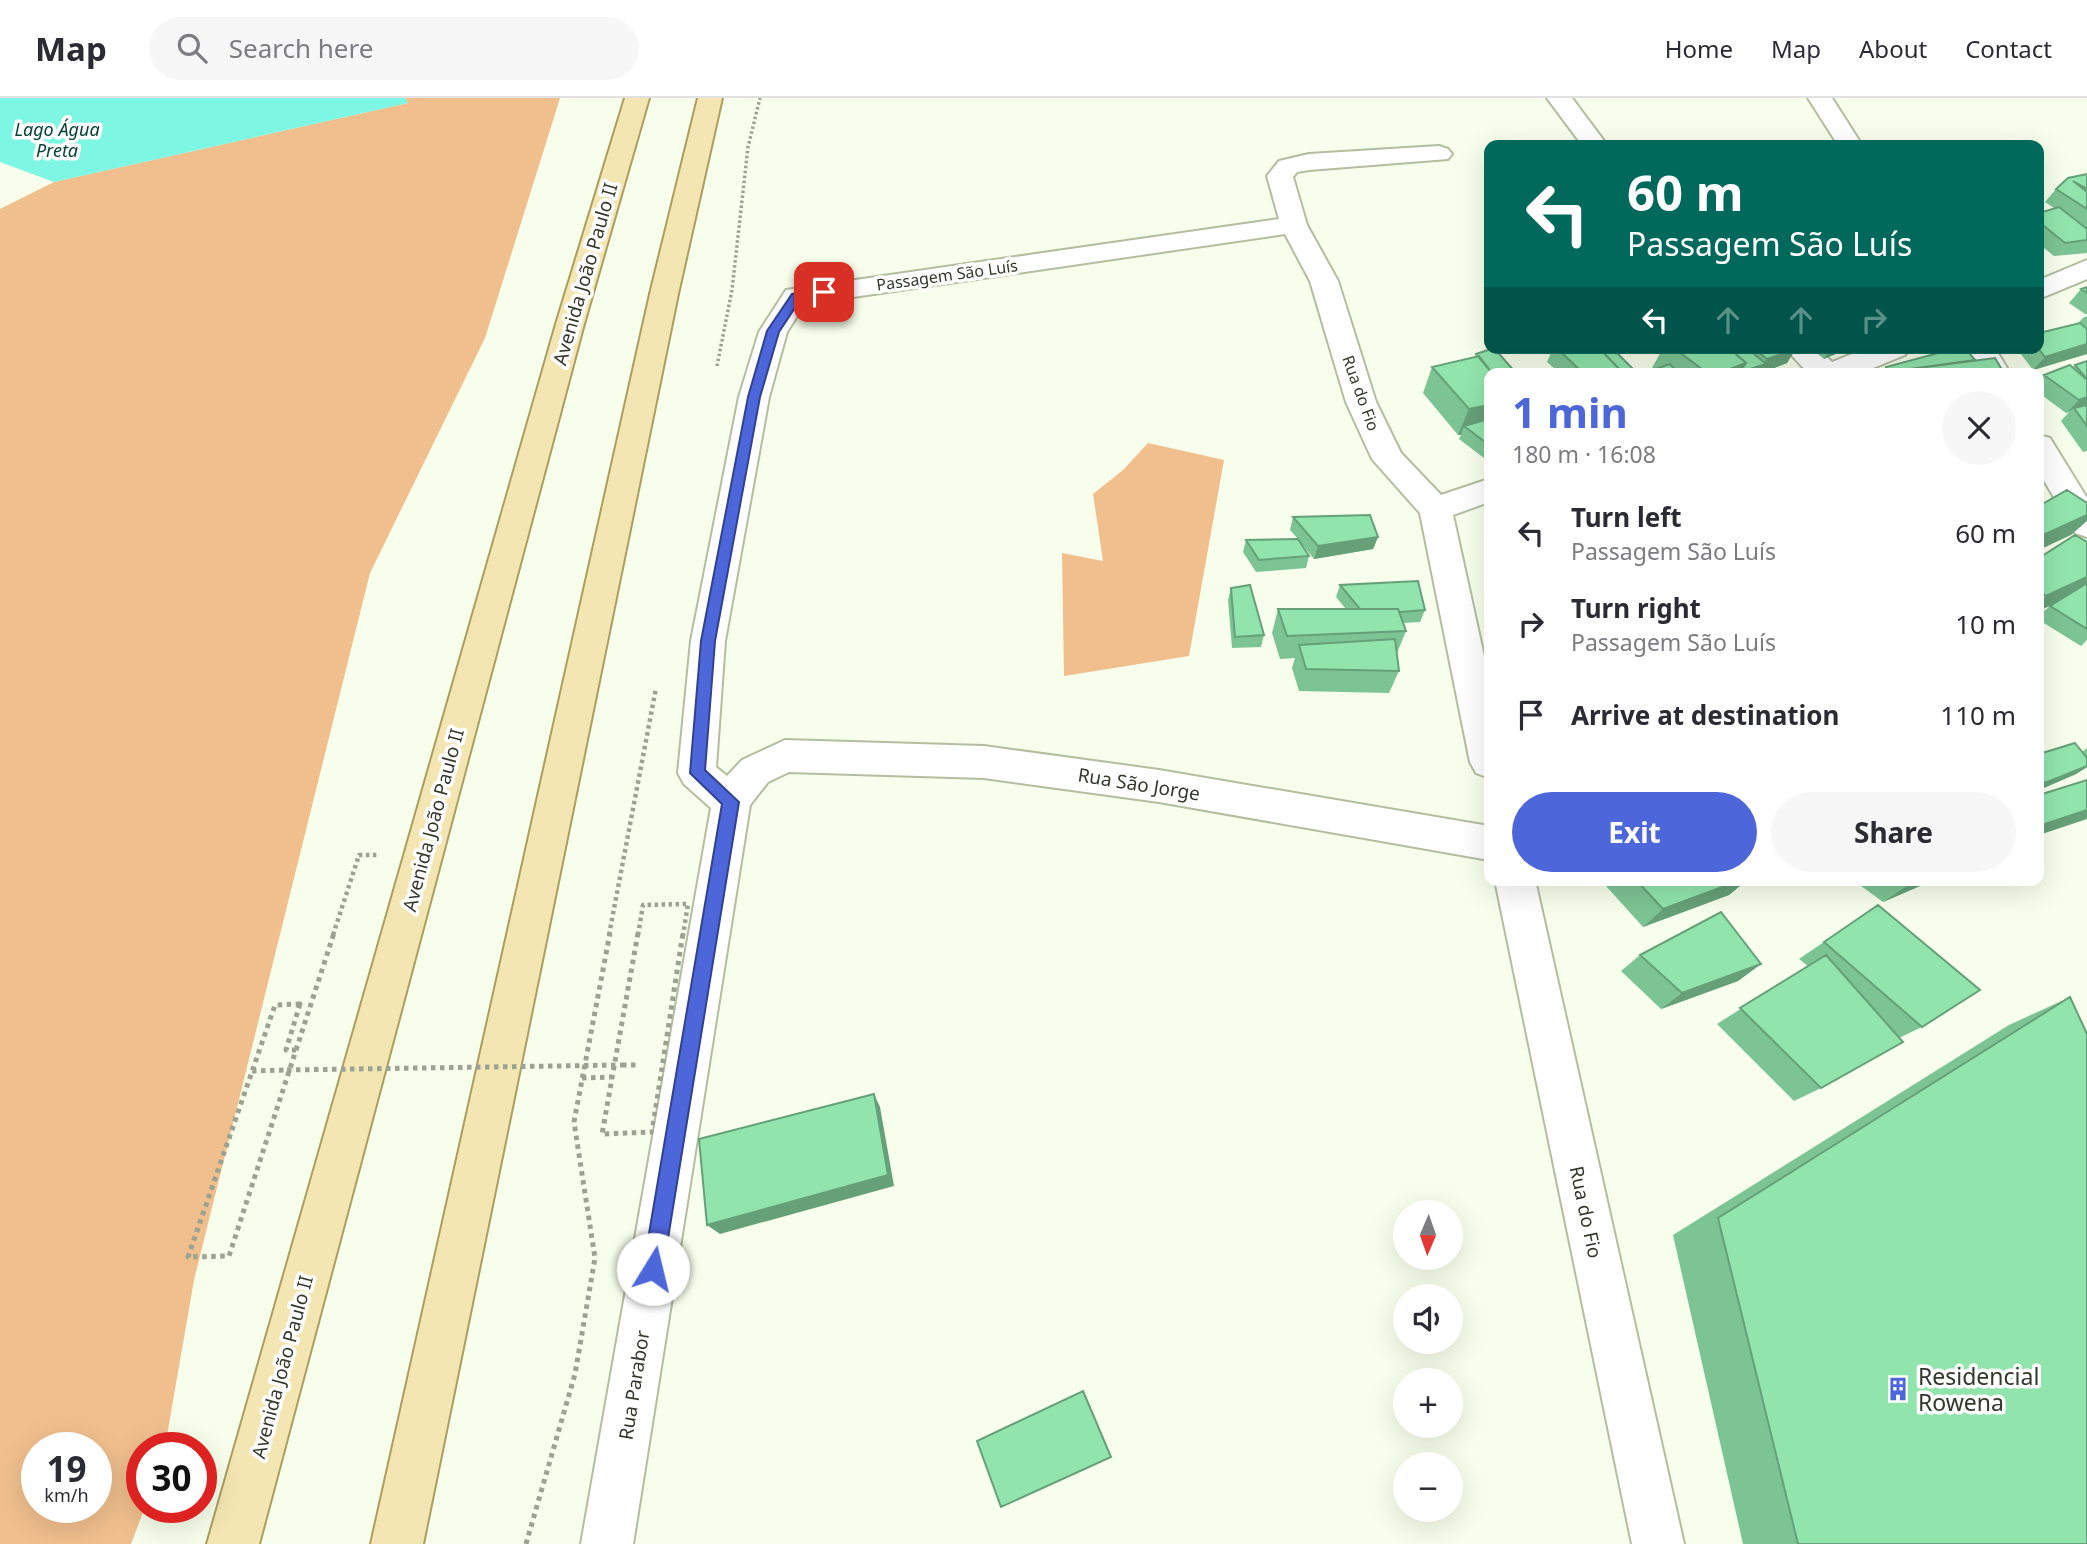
<!DOCTYPE html>
<html lang="en">
<head>
<meta charset="utf-8">
<style>
	body { margin:0; font-family:"Noto Sans",sans-serif; background:#f7f7f7; color:#2b2b33; height:100vh; display:flex; flex-direction:column; font-size:26px; white-space:nowrap }
	* { box-sizing:border-box; margin:0 }
	p { font-size:23px; color:#7c7c81 }
	.icon { flex:none; width:38px; height:38px; fill:none; stroke:currentColor; stroke-width:2; stroke-linecap:round; stroke-linejoin:round }
	.map { position:relative; flex:1; overflow:hidden }
	.sheet { position:absolute; left:1484px; top:270px; width:560px; height:518px; display:flex; flex-direction:column; background:#fff; border-radius:14px; box-shadow:0 7px 28px #0002 }
	.sheet>* { flex:none }
	.banner { position:absolute; left:1484px; top:42px; width:560px; height:214px; border-radius:14px; box-shadow:0 7px 28px #0002; background:#00695c; color:#fff; overflow:hidden }
	.needle { width:46px; rotate:182deg }
	.controls { position:absolute; left:1393px; top:1102px; display:grid; gap:14px }
	.controls a { display:grid; place-items:center; width:70px; height:70px; border-radius:50%; background:#fff; box-shadow:0 7px 28px #0002; font-size:35px }
	.speed { position:absolute; left:21px; top:1334px; display:flex; gap:14px; font-size:35px; font-weight:700; text-align:center }
	.speed>* { display:grid; place-content:center; width:91px; height:91px; border-radius:50%; background:#fff; box-shadow:0 7px 28px #0002; line-height:1 }
	.speed small { font-size:18px; font-weight:400 }
	.speed .limit { border:10px solid #d22; background:#fff; color:#111 }
	.pin { position:absolute; display:grid; place-items:center; width:60px; height:60px; color:#fff; margin:-30px; border-radius:14px; box-shadow:0 4px 10px #0006 }
	.me { position:absolute; width:77px; margin:-38px; rotate:9deg; stroke-linejoin:round; filter:drop-shadow(0 0 5px #0008) }
	.turn { display:flex; align-items:center; gap:24px; height:147px; padding:0 28px; font-size:32px }
	.turn .icon { width:91px; height:91px; stroke-width:2.5 }
	.turn b { display:block; font-size:49px; line-height:60px }
	.lanes { display:flex; align-items:center; height:66px; padding:0 28px; background:#0003; justify-content:center; gap:35px; direction:ltr }
	.lanes .off { opacity:.35 }
	.round { display:grid; place-items:center; flex:none; width:74px; height:74px; border-radius:37px; background:#f7f7f7 }
	.headline { display:flex; align-items:center; justify-content:space-between; height:119px; padding:0 28px }
	h1 { font-size:42px; font-weight:700; line-height:52px; color:#4d66da }
	.primary-button { display:flex; gap:14px; margin-top:auto; padding:14px 28px }
	.primary-button a { flex:1; height:80px; border-radius:42px; background:#4d66da; color:#fff; font-size:28px; font-weight:700; line-height:80px; text-align:center }
	.primary-button a+a { background:#f7f7f7; color:#2b2b33 }
	ul { padding:0; list-style:none }
	li { display:flex; align-items:center; gap:21px; height:91px; padding:0 28px }
	li div { flex:1 }
	li b { display:block; font-size:26px }
	li em { font-style:normal }
	header { display:flex; align-items:center; gap:42px; box-sizing:border-box; height:98px; padding:0 35px; background:#fff; border-bottom:2px solid #e1e1e2 }
	header strong { font-size:33px }
	nav { display:flex; gap:38px; margin-inline-start:auto; font-size:24px }
	.search { width:490px; height:63px; background:#f7f7f7; display:flex; align-items:center; gap:18px; box-sizing:border-box; padding:0 24px; border-radius:38px; color:#7c7c81; font-size:26px }
	.map>svg:first-child { display:block }
	.green { fill:#f0bf8d; fill-rule:evenodd }
	.water { fill:#7df6e4 }
	.lines { fill:none; stroke-linecap:round; stroke-linejoin:round }
	.minor-casing { stroke:#b2be9f; stroke-width:4 }
	.major-casing { stroke:#ab9e61; stroke-width:4 }
	.path-far2 { stroke:#9ca292; stroke-width:3.5; stroke-dasharray:2.5 2.5; stroke-linecap:butt }
	.path-far1 { stroke:#9ca292; stroke-width:4.5; stroke-dasharray:3.5 3.5; stroke-linecap:butt }
	.path { stroke:#9ca292; stroke-width:5; stroke-dasharray:4.5 4.5; stroke-linecap:butt }
	.minor { fill:#fff; fill-rule:evenodd }
	.major { fill:#f3e6b2; fill-rule:evenodd }
	.path-bridge { stroke:#9ca292; stroke-width:5; stroke-dasharray:4.5 4.5; stroke-linecap:butt }
	.wall { fill:#7dc494 }
	.shaded-wall { fill:#66a078 }
	.building { fill:#91e4ac; stroke:#66a078; stroke-width:2 }
	.route { fill:#4d66da; stroke:#32428e; stroke-width:2 }
	.labels { text-anchor:middle; dominant-baseline:central; stroke-width:7; stroke-linejoin:round; paint-order:stroke }
	.far-street-label { font-size:16px; fill:#33382b; stroke:#fff }
	.far-water-label { font-size:18px; font-style:italic; fill:#07423b; stroke:#fff }
	.street-label { font-size:19px; fill:#33382b; stroke:#fff }
	.near-poi-label { font-size:23px; fill:#33382b; stroke:#fff; text-anchor:start }
</style>
</head>
<body>
<header>
<strong>Map</strong>
<div class="search"><svg class="icon" aria-label="search" viewBox="0 0 24 24"><circle cx="10" cy="10" r="6"/><path d="M15 15l6 6"/></svg>Search here</div>
<nav><a>Home</a><a>Map</a><a>About</a><a>Contact</a></nav>
</header>
<div class="map">
<svg width="2087" height="1446" viewBox="0 0 2087 1446">
	<rect width="100%" height="100%" fill="#f7feeb"/>
	<path class="green" d="M405 0H560L485 240 370 475 194 1182 165 1349H142V1409H145L131 1446H0V111L54 84 408 5ZM37 1349H96V1409H37Z
		M1148 345 1224 362 1189 558 1064 578 1062 455 1103 463 1093 396 1123 372Z"/>
	<path class="water" d="M0 0H405L408 5 54 84 0 64Z"/>
	<g class="lines">
		<g class="minor-casing">
			<path id="minor" d="M1547 0H1572L1607 47H1582Z
				M1808 0H1832L1862 47H1838Z
				M1439 48 1448 51 1452 56 1448 61 1309 72 1297 74 1293 79 1307 127 1338 183 1376 304 1401 355 1441 397 1489 381V404L1453 417 1489 581V680L1476 675 1470 664 1420 415 1372 361 1346 304 1310 183 1285 136 805 206 787 234 769 299 725 543 716 669 727 678 742 662 785 642 984 648 1159 672 1489 728V762L1159 704 984 680 789 674 768 684 750 707 633 1446H581L711 710 684 686 678 675 691 543 739 299 759 234 786 192 1279 121 1267 78 1279 63 1309 56Z
				M2087 162V181L2039 201V182Z
				M1785 250H1817L1832 264 1867 250H1909L1905 257 1861 275H1808Z
				M1966 250H1995L2010 275H1980Z
				M2039 337 2050 340 2087 400V439L2075 435 2039 374Z
				M1495 782H1535L1684 1446H1632Z"/>
		</g>
		<g class="major-casing">
			<path id="major" d="M625 0H649L584 226 259 1446H207L556 226Z
				M698 0H722L678 196 423 1446H371L650 196Z"/>
		</g>
		<path class="path-far2" d="M717 268 732 192 748 49 760 0"/>
		<path class="path-far1" d="M333 837 359 757H378
			M609 837 656 590
			M638 837 643 807 688 806 683 837"/>
		<path class="path" d="M638 835 602 1036 652 1034 683 835
			M300 906 286 952H296L229 1158 188 1159 275 907Z
			M296 952 334 835
			M622 967H640
			M252 973 287 972
			M582 980 612 979
			M526 1446 575 1276 595 1160 574 1024 610 835"/>
		<use href="#minor" class="minor"/>
		<use href="#major" class="major"/>
		<path class="path-bridge" d="M287 972 622 967"/>
	</g>
	<path class="wall" d="M2087 76V155L2054 158 2039 146V115L2054 110 2045 104 2056 91Z
		M2087 189V216H2085L2069 205 2081 191Z
		M2087 218V256L2033 272 2017 251 2018 250H2039L2078 225 2083 220Z
		M1553 250H1612L1637 275H1553L1555 271 1547 264Z
		M1663 250H1795L1787 265 1761 275H1644L1654 272 1652 270Z
		M1811 250H1842L1838 255 1824 261Z
		M1476 256 1489 275V363H1488L1459 341 1461 337H1458L1423 295 1432 269 1475 259Z
		M1975 262 2004 275H1881L1886 269Z
		M2087 263V306L2084 307H2087V353L2083 354 2061 323 2069 314 2066 315 2039 295V282L2044 277 2073 269 2075 267Z
		M1293 419 1378 439 1373 451 1314 461 1301 445 1309 458 1306 470 1256 474 1243 454 1246 442 1298 441 1290 432Z
		M2087 444V542L2081 548 2039 522V517L2054 505 2039 513V460Z
		M1340 487 1425 512 1420 524 1403 525 1406 533 1397 555 1399 573 1389 595 1299 593 1292 570 1295 560 1280 561 1272 535 1278 511H1346L1336 499Z
		M1231 490 1264 537 1261 549 1232 550 1228 502Z
		M2087 650V669L2076 676 2039 692V656L2082 654Z
		M1611 782H1747L1729 797 1643 829 1606 788Z
		M1853 782H1934L1883 804Z
		M1878 807 1922 929 1899 940 1821 990 1794 1003 1717 926 1808 868 1799 861Z
		M1640 857 1761 866 1738 883 1661 911 1621 873Z
		M2070 899 2087 1446H1743L1673 1137 2009 927Z"/>
	<path class="shaded-wall" d="M2087 246V256L2033 272 2045 259Z
		M1832 250H1842L1838 255 1824 261Z
		M1796 251 1787 265 1761 275H1743L1744 273 1763 267 1767 261Z
		M1746 265 1740 275H1719Z
		M2087 299V306L2075 311 2074 310 2066 315 2079 302Z
		M1489 307V331L1464 328 1461 337H1458L1469 311Z
		M2087 417V423L2071 437 2039 452V439Z
		M1378 439 1373 451 1314 461 1318 448Z
		M2087 479V490L2039 513V505L2046 498Z
		M2087 668V669L2076 676 2039 692V690L2045 685Z
		M2087 712V721L2039 737V728Z
		M1741 782H1747L1729 797 1643 829 1663 811Z
		M1919 782H1934L1883 804 1910 786Z
		M1761 866 1738 883 1661 911 1682 895Z
		M874 996 880 1009 894 1088 720 1136 707 1127Z"/>
	<path class="building" d="M2087 76V91L2073 83 2087 94V111L2056 91 2068 80Z
		M2059 109 2087 131V142L2065 145 2039 124V115Z
		M2087 189V195L2081 191Z
		M2080 225 2087 231V246L2045 259 2038 250 2039 235Z
		M1494 250 1516 275H1492L1476 256Z
		M1571 250H1599L1623 275H1583L1562 255Z
		M1599 250H1612L1637 275H1623Z
		M1674 250H1729L1746 265 1719 275H1707Z
		M1729 250H1747L1766 266 1744 273 1742 271 1746 265Z
		M1753 250H1795L1796 251 1767 261Z
		M1957 250H1965L1975 262 1903 272 1901 275H1890L1886 269Z
		M1479 258 1492 275H1489V307L1469 311 1432 269Z
		M1995 260 2004 275H1905L1903 272Z
		M2087 263V281L2075 267Z
		M1670 266 1678 275H1644Z
		M2070 267 2087 282V299L2079 302 2044 277Z
		M2087 307V328L2074 310Z
		M1489 321V347L1464 328Z
		M2067 392 2087 405V417L2039 439V408Z
		M1370 417 1378 439 1318 448 1293 419Z
		M2075 437 2087 444V479L2046 498 2039 492V460Z
		M1298 441 1309 458 1259 462 1246 442Z
		M1418 483 1425 512 1400 514 1398 511H1360L1340 487Z
		M2087 485V531L2050 508Z
		M1250 487 1264 537 1235 539 1231 490Z
		M1278 511H1398L1406 533 1287 538Z
		M1395 541 1399 573 1306 571 1299 547Z
		M2075 645 2087 660V668L2045 685 2039 679V656Z
		M2087 682V712L2039 728V697Z
		M1636 782H1741L1663 811Z
		M1905 782H1919L1910 786Z
		M1878 807 1980 892 1922 929 1824 844Z
		M1721 814 1761 866 1682 895 1640 857Z
		M1826 857 1903 944 1821 990 1740 910Z
		M2070 899 2087 936V1446H1798L1718 1120Z
		M874 996 888 1077 707 1127 699 1041Z
		M1083 1293 1111 1359 1001 1409 977 1343Z"/>
	<path class="route" d="M824 191 830 194 828 197 800 202 779 234 760 299 715 543 705 672 739 704 663 1171 660 1178 653 1181 646 1178 643 1171 722 706 690 675 701 543 748 299 767 233 792 196Z"/>
	<defs>
		<g id="building-bare" transform="scale(1.89)"><path d="M-4-6H4V6H1V3H-1V6H-4ZM-2.5-4.3h1.7v1.8h-1.7ZM.8-4.3h1.7v1.8H.8ZM-2.5-1h1.7V.8h-1.7ZM.8-1h1.7V.8H.8Z" fill="#4d66da" stroke="#fff" stroke-width="2.5" paint-order="stroke"/></g>
	</defs>
	<g fill-rule="evenodd">
		<use href="#building-bare" x="1898" y="1291"/>
	</g>
	<g class="labels">
		<g class="far-street-label">
			<text transform="translate(947 177) rotate(-8)">Passagem São Luís</text>
			<text transform="translate(1361 295) rotate(70)">Rua do Fio</text>
		</g>
		<g class="far-water-label">
			<text x="57" y="31">Lago Água<tspan x="57" dy="21">Preta</tspan></text>
		</g>
		<g class="street-label">
			<text transform="translate(585 176) rotate(-74)">Avenida João Paulo II</text>
			<text transform="translate(1139 686) rotate(9)">Rua São Jorge</text>
			<text transform="translate(433 722) rotate(-75)">Avenida João Paulo II</text>
			<text transform="translate(1586 1114) rotate(78)">Rua do Fio</text>
			<text transform="translate(282 1269) rotate(-75)">Avenida João Paulo II</text>
			<text transform="translate(634 1287) rotate(-81)">Rua Parabor</text>
		</g>
		<g class="near-poi-label">
			<text x="1918" y="1278">Residencial<tspan x="1918" dy="26">Rowena</tspan></text>
		</g>
	</g>
</svg>
<div class="controls">
<a><svg class="needle" viewBox="-14 -14 28 28"><path d="M0-13l5 13h-10z" fill="#e53935"/><path d="M0 13l5-13h-10z" fill="#7c7c81"/></svg></a>
<a><svg class="icon" aria-label="sound" viewBox="0 0 24 24"><path d="M4 9h4l5-4v14l-5-4H4zM17 9q2 3 0 6"/></svg></a>
<a>+</a>
<a>−</a>
</div>
<div class="speed"><div>19<small>km/h</small></div><div class="limit">30</div></div>
<div class="pin" style="left:824px;top:194px;background:#d93025"><svg class="icon" aria-label="arrive" viewBox="0 0 24 24"><path d="M6 21V4h12l-3 4 3 4H6"/></svg></div>
<svg class="me" style="left:653px;top:1171px" viewBox="-20 -20 40 40"><circle r="19" fill="#fff"/><path d="M0-13L10 11 0 6-10 11z" fill="#4d66da"/></svg>
<div class="banner">
<div class="turn"><svg class="icon" aria-label="left" viewBox="0 0 24 24"><path d="M17 20v-9H6M10 6l-5 5 5 5"/></svg><div><b>60 m</b>Passagem São Luís</div></div>
<div class="lanes"><svg class="icon" aria-label="left" viewBox="0 0 24 24"><path d="M17 20v-9H6M10 6l-5 5 5 5"/></svg><svg class="icon off" aria-label="ahead" viewBox="0 0 24 24"><path d="M12 20V5M6 11l6-6 6 6"/></svg><svg class="icon off" aria-label="ahead" viewBox="0 0 24 24"><path d="M12 20V5M6 11l6-6 6 6"/></svg><svg class="icon off" aria-label="right" viewBox="0 0 24 24"><path d="M7 20v-9h11M14 6l5 5-5 5"/></svg></div>
</div>
<section class="sheet">
<div class="headline"><div><h1>1 min</h1><p>180 m · 16:08</p></div><a class="round"><svg class="icon" aria-label="close" viewBox="0 0 24 24"><path d="M6 6l12 12M18 6L6 18"/></svg></a></div>
<ul>
<li><svg class="icon" aria-label="left" viewBox="0 0 24 24"><path d="M17 20v-9H6M10 6l-5 5 5 5"/></svg><div><b>Turn left</b><p>Passagem São Luís</p></div><em>60 m</em></li>
<li><svg class="icon" aria-label="right" viewBox="0 0 24 24"><path d="M7 20v-9h11M14 6l5 5-5 5"/></svg><div><b>Turn right</b><p>Passagem São Luís</p></div><em>10 m</em></li>
<li><svg class="icon" aria-label="arrive" viewBox="0 0 24 24"><path d="M6 21V4h12l-3 4 3 4H6"/></svg><div><b>Arrive at destination</b></div><em>110 m</em></li>
</ul>
<div class="primary-button"><a>Exit</a><a>Share</a></div>
</section>
</div>
</body>
</html>
